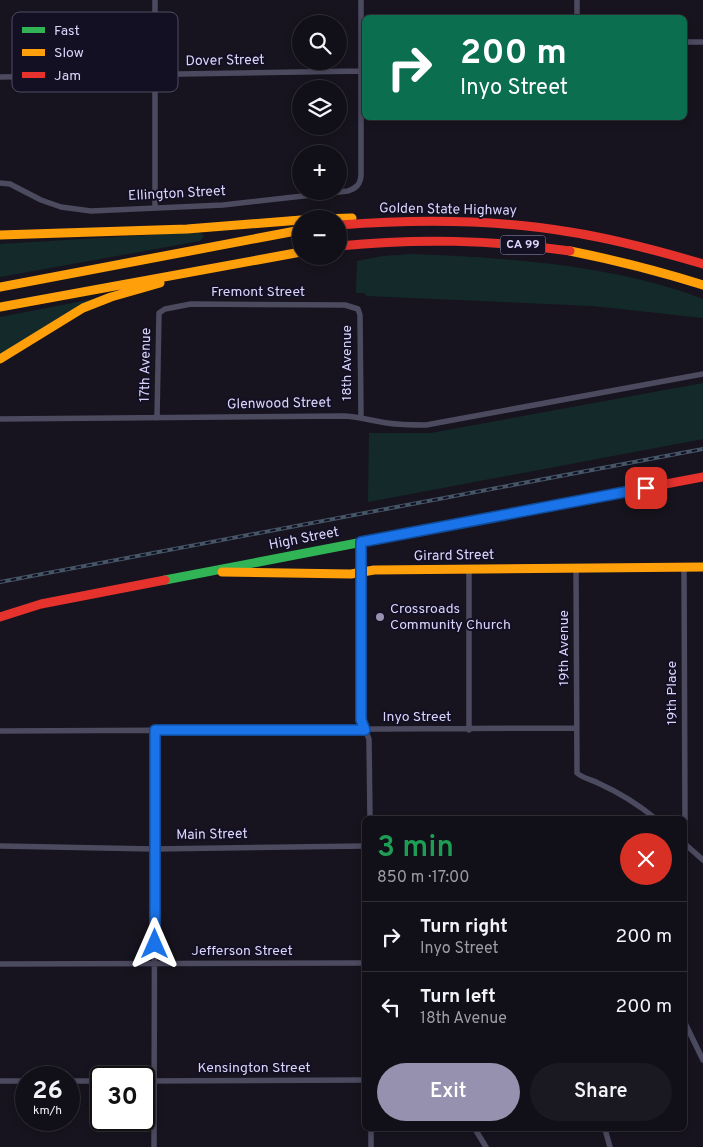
<!DOCTYPE html>
<html lang="en">
<head>
<meta charset="utf-8">
<style>
	body { margin:0; font-family:Overpass,sans-serif; background:#1a1820; color:#f1f3f6; height:100vh; display:flex; flex-direction:column; font-size:19px; white-space:nowrap }
	* { box-sizing:border-box; margin:0 }
	p { font-size:16px; color:#9c9ca1 }
	.icon { flex:none; width:28px; height:28px; fill:none; stroke:currentColor; stroke-width:2; stroke-linecap:round; stroke-linejoin:round }
	.map { position:relative; flex:1; overflow:hidden }
	.panel { position:absolute; left:362px; top:816px; width:325px; height:315px; display:flex; flex-direction:column; background:#110f17; border-radius:8px; box-shadow:0 2px 8px #0003,0 0 0 1px #302f36 }
	.panel>* { flex:none }
	.guide { position:absolute; left:362px; top:15px; width:325px; height:105px; border-radius:8px; box-shadow:0 2px 8px #0003,0 0 0 1px #302f36; background:#0b6e4f; color:#fff; overflow:hidden }
	.tools { position:absolute; left:292px; top:15px; display:grid; gap:10px }
	.tools a { display:grid; place-items:center; width:55px; height:55px; border-radius:50%; background:#110f17; box-shadow:0 2px 8px #0003,0 0 0 1px #302f36; font-size:25px }
	.speed { position:absolute; left:15px; top:1066px; display:flex; gap:10px; font-size:25px; font-weight:700; text-align:center }
	.speed>* { display:grid; place-content:center; width:65px; height:65px; border-radius:50%; background:#110f17; box-shadow:0 2px 8px #0003,0 0 0 1px #302f36; line-height:1 }
	.speed small { font-size:12px; font-weight:400 }
	.speed .limit { border:2px solid #111; border-radius:8px; background:#fff; color:#111 }
	.pin { position:absolute; display:grid; place-items:center; width:42px; height:42px; color:#fff; margin:-21px; border-radius:10px; box-shadow:0 2px 8px #0006 }
	.me { position:absolute; width:55px; margin:-28px; rotate:0deg; stroke-linejoin:round; filter:drop-shadow(0 0 4px #0008) }
	.turn { display:flex; align-items:center; gap:18px; height:105px; padding:0 15px; font-size:22px }
	.turn .icon { width:65px; height:65px; stroke-width:2.5 }
	.turn b { display:block; font-size:35px; line-height:42px }
	.round { display:grid; place-items:center; flex:none; width:52px; height:52px; border-radius:26px; background:#1a1820 }
	.headline { display:flex; align-items:center; justify-content:space-between; height:85px; padding:0 15px }
	h1 { font-size:30px; font-weight:600; line-height:38px; color:#1e9e55 }
	.action { display:flex; gap:10px; margin-top:auto; padding:10px 15px }
	.action a { flex:1; height:58px; border-radius:30px; background:#9691af; color:#fff; font-size:20px; font-weight:600; line-height:58px; text-align:center }
	.action a+a { background:#1a1820; color:#f1f3f6 }
	ul { padding:0; list-style:none }
	li { display:flex; align-items:center; gap:15px; height:70px; padding:0 15px; border-top:1px solid #302f36 }
	li div { flex:1 }
	li b { display:block; font-size:19px }
	li em { font-style:normal }
	.map>svg:first-child { display:block }
	.grass { fill:#142a2a }
	.lines { fill:none; stroke-linecap:round; stroke-linejoin:round }
	.street { stroke:#4c4a5f; stroke-width:5.5 }
	.fast { stroke:#30b455; stroke-width:9 }
	.slow { stroke:#ff9f0a; stroke-width:9 }
	.jam { stroke:#e5322d; stroke-width:9 }
	.rail-casing { stroke:#455766; stroke-width:4 }
	.rail { stroke:#141023; stroke-width:2; stroke-dasharray:5.5; stroke-linecap:butt }
	.route-casing { stroke:#114b97; stroke-width:12 }
	.route { stroke:#1a73e8; stroke-width:9 }
	.poi-dot { fill:#9691af; stroke:#141023; stroke-width:2 }
	.labels { text-anchor:middle; dominant-baseline:central; stroke-width:4; stroke-linejoin:round; paint-order:stroke }
	.shield { fill:#141023; stroke:#9f9abb; stroke-width:1 }
	.shield-label { font-size:12px; font-weight:bold; fill:#dad5fc }
	.street-label { font-size:14px; fill:#dad5fc; stroke:#141023 }
	.poi-label { font-size:14px; fill:#dad5fc; stroke:#141023; text-anchor:start }
	.key { fill:#141023; stroke:#4f4b64; stroke-width:1 }
	.key-label { font-size:14px; fill:#dad5fc }
</style>
</head>
<body>
<div class="map">
<svg width="703" height="1147" viewBox="0 0 703 1147">
	<rect width="100%" height="100%" fill="#17141f"/>
	<path class="grass" d="M199 232 204 236 200 241 0 277V244Z
		M414 254C509 258 614 265 703 299V318L593 306 367 296 364 293H356L357 261 383 256Z
		M98 298 0 355V317Z
		M703 383V439L368 502 369 433H431Z"/>
	<g class="lines">
		<path class="street" d="M155 0V208
			M577 0V18
			M685 42H703
			M0 77 361 71
			M0 183 10 184 41 200 61 207 91 211 223 205 348 191C356 188 360 185 361 176V0
			M157 418 159 313 165 309 191 304 345 305 358 309 360 315 361 417
			M0 419 345 416C360 417 373 421 387 423 400 425 413 425 426 425L703 374
			M684 567 685 819
			M576 568 577 773C584 779 590 779 598 783 618 792 639 805 656 819
			M469 569V730
			M361 572V720L369 739 370 819
			M0 731 576 728
			M685 844 703 860
			M0 846 154 849 365 846
			M0 964 365 963
			M685 1023 703 1060
			M0 1081H26
			M69 1081H101
			M144 1081 365 1080
			M475 1129 486 1147
			M605 1129 610 1147
			M154 1147 155 730
			M371 1147V1129"/>
		<path class="fast" d="M361 542V572
			M165 580 539 508"/>
		<path class="slow" d="M321 219 352 218
			M0 235 187 229 301 220
			M570 251C615 260 659 271 703 285
			M0 287 301 230
			M0 307 301 252
			M0 359 83 308 111 297 160 283
			M222 572 351 574 374 570 703 567"/>
		<path class="jam" d="M339 225C416 219 494 219 570 232 615 239 659 251 703 264
			M339 246C419 238 490 240 570 251
			M539 508 703 477
			M0 617 41 604 165 580"/>
		<g class="rail-casing">
			<path id="rail" d="M0 582 703 449"/>
		</g>
		<use href="#rail" class="rail"/>
	</g>
	<g class="lines">
		<g class="route-casing">
			<path id="route" d="M155 944V730H365L361 720V542L646 488"/>
		</g>
		<use href="#route" class="route"/>
	</g>
	<circle class="poi-dot" cx="380" cy="617" r="5"/>
	<g class="labels">
		<rect class="shield" x="500.5" y="235.5" width="45" height="19" rx="4"/>
		<g class="shield-label">
			<text x="523" y="245">CA 99</text>
		</g>
		<g class="street-label">
			<text transform="translate(225 61) rotate(-1)">Dover Street</text>
			<text transform="translate(177 194) rotate(-3)">Ellington Street</text>
			<text transform="translate(448 210) rotate(1)">Golden State Highway</text>
			<text x="258" y="292">Fremont Street</text>
			<text transform="translate(347 363) rotate(-90)">18th Avenue</text>
			<text transform="translate(146 365) rotate(-89)">17th Avenue</text>
			<text transform="translate(279 404) rotate(-1)">Glenwood Street</text>
			<text transform="translate(304 539) rotate(-11)">High Street</text>
			<text transform="translate(454 556) rotate(-1)">Girard Street</text>
			<text transform="translate(564 648) rotate(-90)">19th Avenue</text>
			<text transform="translate(672 693) rotate(-90)">19th Place</text>
			<text x="417" y="717">Inyo Street</text>
			<text transform="translate(212 835) rotate(-1)">Main Street</text>
			<text x="242" y="951">Jefferson Street</text>
			<text x="254" y="1068">Kensington Street</text>
		</g>
		<g class="poi-label">
			<text x="390" y="609">Crossroads<tspan x="390" dy="16">Community Church</tspan></text>
		</g>
	</g>
	<rect x="12" y="12" width="166" height="80" rx="8" class="key"/>
	<rect x="22" y="27" width="23" height="6" fill="#30b455"/>
	<rect x="22" y="49" width="23" height="7" fill="#ff9f0a"/>
	<rect x="22" y="72" width="23" height="6" fill="#e5322d"/>
	<g class="key-label">
		<text x="54" y="35">Fast</text>
		<text x="54" y="57">Slow</text>
		<text x="54" y="80">Jam</text>
	</g>
</svg>
<div class="tools">
<a><svg class="icon" aria-label="search" viewBox="0 0 24 24"><circle cx="10" cy="10" r="6"/><path d="M15 15l6 6"/></svg></a>
<a><svg class="icon" aria-label="layers" viewBox="0 0 24 24"><path d="M12 4l9 5-9 5-9-5zM3 14l9 5 9-5"/></svg></a>
<a>+</a>
<a>−</a>
</div>
<div class="speed"><div>26<small>km/h</small></div><div class="limit">30</div></div>
<div class="pin" style="left:646px;top:488px;background:#d93025"><svg class="icon" aria-label="arrive" viewBox="0 0 24 24"><path d="M6 21V4h12l-3 4 3 4H6"/></svg></div>
<svg class="me" style="left:155px;top:944px" viewBox="-20 -20 40 40"><path d="M0-17L14 15 0 8-14 15z" fill="#1a73e8" stroke="#fff" stroke-width="4"/></svg>
<div class="guide">
<div class="turn"><svg class="icon" aria-label="right" viewBox="0 0 24 24"><path d="M7 20v-9h11M14 6l5 5-5 5"/></svg><div><b>200 m</b>Inyo Street</div></div>
</div>
<section class="panel">
<div class="headline"><div><h1>3 min</h1><p>850 m · 17:00</p></div><a class="round" style="background:#d93025;color:#fff"><svg class="icon" aria-label="close" viewBox="0 0 24 24"><path d="M6 6l12 12M18 6L6 18"/></svg></a></div>
<ul>
<li><svg class="icon" aria-label="right" viewBox="0 0 24 24"><path d="M7 20v-9h11M14 6l5 5-5 5"/></svg><div><b>Turn right</b><p>Inyo Street</p></div><em>200 m</em></li>
<li><svg class="icon" aria-label="left" viewBox="0 0 24 24"><path d="M17 20v-9H6M10 6l-5 5 5 5"/></svg><div><b>Turn left</b><p>18th Avenue</p></div><em>200 m</em></li>
</ul>
<div class="action"><a>Exit</a><a>Share</a></div>
</section>
</div>
</body>
</html>
